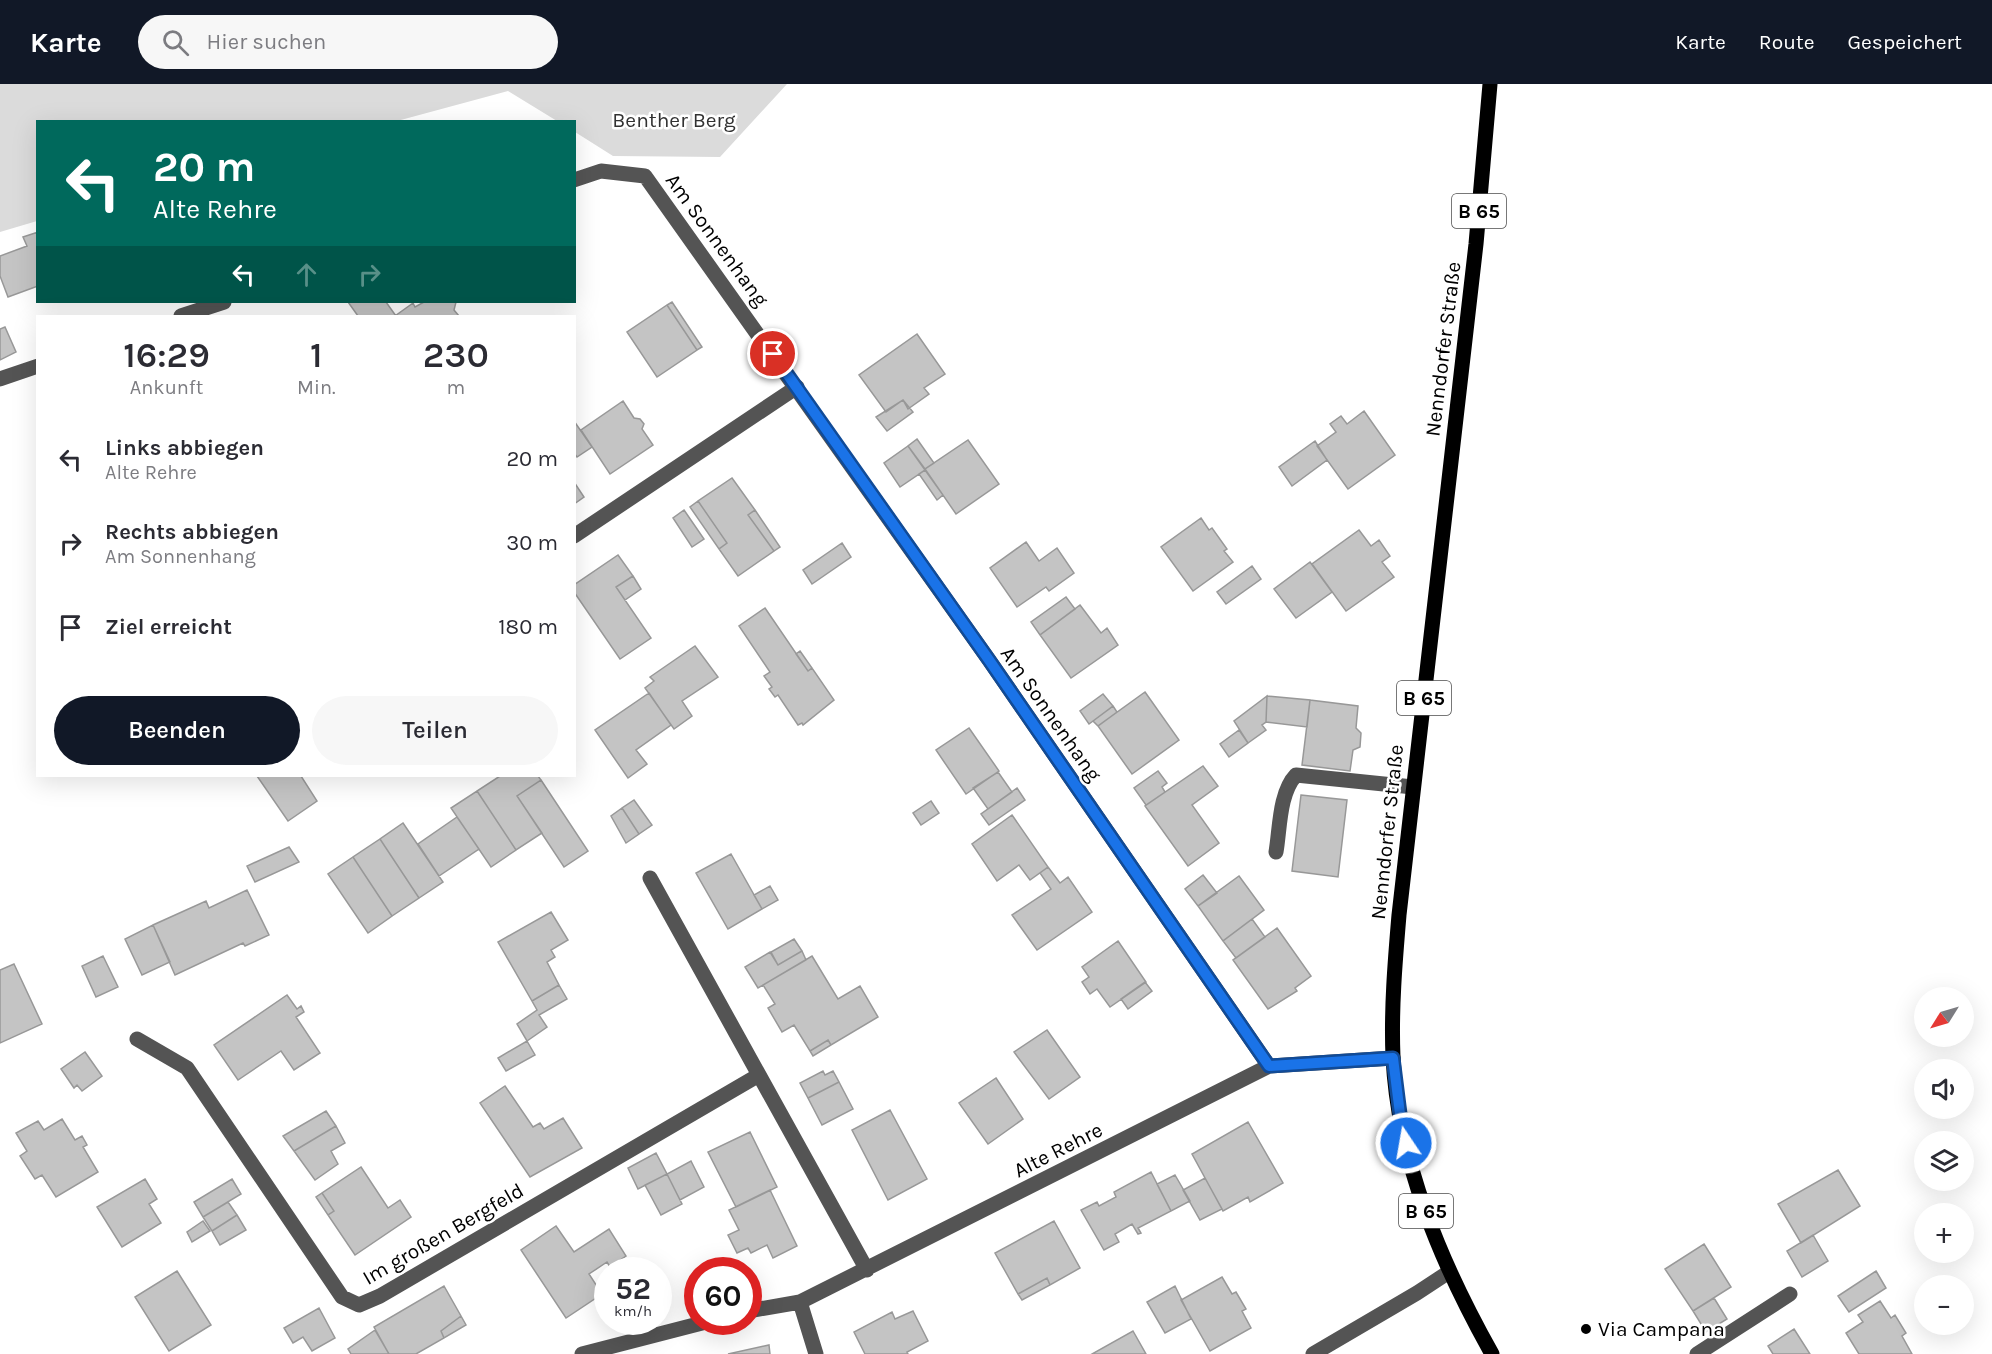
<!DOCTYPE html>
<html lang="de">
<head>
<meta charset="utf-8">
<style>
	body { margin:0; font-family:Karla,sans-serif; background:#f7f7f7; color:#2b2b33; height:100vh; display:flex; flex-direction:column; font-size:22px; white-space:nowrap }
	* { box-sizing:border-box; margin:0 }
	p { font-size:20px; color:#7c7c81 }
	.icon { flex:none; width:33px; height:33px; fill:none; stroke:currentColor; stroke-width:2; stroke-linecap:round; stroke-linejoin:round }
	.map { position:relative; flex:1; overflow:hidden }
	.side { position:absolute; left:36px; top:231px; width:540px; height:462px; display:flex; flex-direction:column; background:#fff; border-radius:0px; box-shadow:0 6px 24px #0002 }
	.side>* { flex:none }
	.guide { position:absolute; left:36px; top:36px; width:540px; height:183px; border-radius:0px; box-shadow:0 6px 24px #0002; background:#00695c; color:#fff; overflow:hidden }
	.needle { width:39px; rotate:233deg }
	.controls { position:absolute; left:1914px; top:903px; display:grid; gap:12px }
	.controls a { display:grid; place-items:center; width:60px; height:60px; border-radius:50%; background:#fff; box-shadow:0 6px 24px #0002; font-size:30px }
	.speed { position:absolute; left:594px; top:1173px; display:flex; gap:12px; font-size:30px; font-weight:700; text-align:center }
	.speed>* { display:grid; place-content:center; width:78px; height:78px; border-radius:50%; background:#fff; box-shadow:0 6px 24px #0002; line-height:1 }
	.speed small { font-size:15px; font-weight:400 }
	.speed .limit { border:9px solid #d22; background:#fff; color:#111 }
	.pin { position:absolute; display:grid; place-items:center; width:51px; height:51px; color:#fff; margin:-26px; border:3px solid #fff; border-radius:50%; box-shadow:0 2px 6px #0007 }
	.me { position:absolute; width:66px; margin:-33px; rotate:348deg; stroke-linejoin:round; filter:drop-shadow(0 0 4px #0008) }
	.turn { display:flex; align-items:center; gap:21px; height:126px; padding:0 18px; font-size:27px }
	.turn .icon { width:78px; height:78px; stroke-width:2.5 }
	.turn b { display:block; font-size:42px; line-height:51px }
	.lanes { display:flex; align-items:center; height:57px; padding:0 18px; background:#0003; justify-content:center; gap:30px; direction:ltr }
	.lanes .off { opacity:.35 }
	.eta { display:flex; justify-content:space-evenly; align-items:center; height:102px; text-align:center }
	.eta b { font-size:36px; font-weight:600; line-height:42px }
	.primary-button { display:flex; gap:12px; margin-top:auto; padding:12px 18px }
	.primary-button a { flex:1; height:69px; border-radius:36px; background:#111827; color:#fff; font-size:24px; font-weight:600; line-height:69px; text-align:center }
	.primary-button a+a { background:#f7f7f7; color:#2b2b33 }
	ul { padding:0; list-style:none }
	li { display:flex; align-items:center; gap:18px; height:84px; padding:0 18px }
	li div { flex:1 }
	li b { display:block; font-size:22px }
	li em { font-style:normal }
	header { display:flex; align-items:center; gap:36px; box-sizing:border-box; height:84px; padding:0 30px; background:#111827; color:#fff }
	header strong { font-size:28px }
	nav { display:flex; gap:33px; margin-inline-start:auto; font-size:21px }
	.search { width:420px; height:54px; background:#f7f7f7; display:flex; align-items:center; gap:15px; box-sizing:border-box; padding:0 21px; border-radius:33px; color:#7c7c81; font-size:22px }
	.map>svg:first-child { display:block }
	.green { fill:#dbdbdb }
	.building { fill:#c4c4c4; stroke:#989898; stroke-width:1.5 }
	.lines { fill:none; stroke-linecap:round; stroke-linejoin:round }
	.minor { stroke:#545454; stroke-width:15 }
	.major { stroke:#000; stroke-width:15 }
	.route-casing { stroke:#114b97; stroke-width:15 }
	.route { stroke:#1a73e8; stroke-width:10 }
	.poi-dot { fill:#000; stroke:#fff; stroke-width:2 }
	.labels { text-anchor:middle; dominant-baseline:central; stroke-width:5; stroke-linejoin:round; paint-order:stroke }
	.shield { fill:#fff; stroke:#4c4c4c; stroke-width:1.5 }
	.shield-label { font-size:20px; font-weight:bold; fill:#000 }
	.park-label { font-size:21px; fill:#323232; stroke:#fff }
	.street-label { font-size:21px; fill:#000; stroke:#fff }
	.poi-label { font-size:21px; fill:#000; stroke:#fff; text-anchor:start }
</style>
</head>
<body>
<header>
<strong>Karte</strong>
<div class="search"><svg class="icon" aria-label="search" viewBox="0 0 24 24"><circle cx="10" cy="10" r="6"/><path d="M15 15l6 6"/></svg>Hier suchen</div>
<nav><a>Karte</a><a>Route</a><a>Gespeichert</a></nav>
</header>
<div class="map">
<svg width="1992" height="1270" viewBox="0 0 1992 1270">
	<rect width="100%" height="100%" fill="#fff"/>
	<path class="green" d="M0 0H787L720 73 613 72 575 48 574 38 557 37 508 7 397 37 38 38 37 137 0 148Z"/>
	<path class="building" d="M38 148V202L8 213 0 192V172L27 162 23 153Z
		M348 218H386L396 232H358Z
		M424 218H456L454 226 459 232H395L413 219 415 223Z
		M672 218 702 263 697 266 667 221Z
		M667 221 697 266 657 293 627 248Z
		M5 243 16 268 0 276V245Z
		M917 250 945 290 924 304 929 310 908 325 903 316 886 328 859 291Z
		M903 316 913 328 887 347 876 333Z
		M623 317 634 334 640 335 644 340 642 345 653 361 610 390 581 346Z
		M1364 327 1395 371 1348 405 1317 362 1336 348 1330 340 1341 332 1347 340Z
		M574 337 592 363 577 373 574 369Z
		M917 355 934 379 925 385 908 362Z
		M968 356 999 400 956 430 925 385Z
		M1315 357 1327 376 1292 402 1279 383Z
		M908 362 925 386 900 403 884 379Z
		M925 386 943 411 937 416 919 390Z
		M732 394 755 426 748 431 774 467 738 492 719 465 727 459 698 417Z
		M574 398 584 413 574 420Z
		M698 417 727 459 719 465 690 423Z
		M684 426 704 455 692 463 673 434Z
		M755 426 780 463 774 467 748 431Z
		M1201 434 1209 446 1212 444 1227 465 1224 467 1233 478 1193 507 1161 463Z
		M1359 446 1371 462 1379 456 1390 472 1382 478 1394 493 1346 527 1312 480Z
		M1026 458 1039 477 1057 464 1074 489 1049 507 1046 503 1017 523 990 484Z
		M842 459 851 473 812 500 803 486Z
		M618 471 633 492 616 503 651 554 620 575 574 508V501Z
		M1310 478 1332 508 1296 534 1274 505Z
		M1252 482 1261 495 1226 520 1217 508Z
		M633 492 641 505 625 516 616 503Z
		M1066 513 1075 525 1040 551 1031 538Z
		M1080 521 1101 549 1107 544 1118 561 1071 594 1040 551Z
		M765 524 808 587 812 584 834 616 803 641 802 639 798 641 778 611 775 613 769 605 772 603 764 592 770 588 739 542Z
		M695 562 718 593 682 617 692 632 674 645 645 604 654 597 650 593Z
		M800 567 812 584 808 587 796 570Z
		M1145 608 1179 656 1132 690 1098 642Z
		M649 609 671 641 636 666 647 680 628 694 595 646Z
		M1103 610 1113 622 1089 640 1080 627Z
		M1267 612 1310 616 1307 643 1266 638Z
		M1267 612 1266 638 1262 641 1266 646 1248 659 1234 637Z
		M1310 616 1358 622 1356 644 1361 649 1360 663 1353 666 1350 687 1302 681Z
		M1113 622 1117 628 1098 642 1093 637Z
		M969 644 999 687 966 710 936 666Z
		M1239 646 1248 659 1229 673 1220 660Z
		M1203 682 1218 702 1192 721 1219 759 1188 782 1145 722Z
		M1158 687 1167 699 1162 703 1165 708 1146 721 1134 704Z
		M998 688 1012 708 988 725 973 704Z
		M257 692H301L317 717 288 737Z
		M500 692H538L541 696 517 712 542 749 516 766 477 707Z
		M541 696 588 767 564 783 517 712Z
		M1017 704 1025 716 989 741 981 730Z
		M477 707 516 766 491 783 451 724Z
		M1301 711 1347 716 1338 793 1292 787Z
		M634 716 652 741 639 750 622 724Z
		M931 717 939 729 921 741 913 729Z
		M622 724 639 750 626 759 611 732Z
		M1012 731 1048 783 1030 796 1019 781 997 797 972 760Z
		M457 733 479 765 439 792 418 760Z
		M403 739 443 798 419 814 380 755Z
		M380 755 419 814 392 832 353 773Z
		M289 763 299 778 255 798 247 782Z
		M731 770 762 825 728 845 696 789Z
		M353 773 392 832 368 849 328 790Z
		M1048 783 1060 799 1068 793 1092 828 1037 866 1012 831 1051 805 1040 789Z
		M1203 791 1217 809 1198 822 1185 805Z
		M1239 792 1264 826 1223 857 1198 822Z
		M770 802 778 816 762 825 754 811Z
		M247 806 269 851 245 862 243 859 175 891 153 841 206 817 209 824Z
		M551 828 568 856 551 866 555 873 547 878 559 901 532 917 498 858Z
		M1252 835 1265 853 1236 874 1223 857Z
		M153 841 170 878 142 891 125 855Z
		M1277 844 1311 892 1295 904 1297 907 1268 925 1233 876Z
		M794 855 802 867 778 881 771 868Z
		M1118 857 1146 898 1110 923 1097 905 1090 910 1082 898 1089 893 1082 883Z
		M802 867 806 876 758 904 745 883 770 868 778 881Z
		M103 872 118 903 96 913 82 882Z
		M812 872 838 915 860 902 878 933 831 961 828 956 810 967 794 941 782 948 768 924 775 920 763 901Z
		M14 880 42 940 0 959V886Z
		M1145 898 1152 907 1128 925 1121 915Z
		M559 901 567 915 539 931 547 943 527 957 517 940 537 926 532 917Z
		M287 911 297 925 301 922 304 928 296 933 320 969 294 986 281 967 238 996 214 961Z
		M1047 946 1080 993 1049 1015 1014 968Z
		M828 956 831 961 813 972 810 967Z
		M527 957 535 971 506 987 498 974Z
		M85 968 102 992 82 1007 77 1001 74 1004 61 985Z
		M823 987 825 991 833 987 839 998 808 1014 800 999Z
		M996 994 1023 1035 988 1060 959 1019Z
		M839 998 853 1025 822 1041 808 1014Z
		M505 1002 533 1043 540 1039 544 1045 563 1034 582 1064 530 1093 480 1019Z
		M890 1026 927 1095 888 1116 852 1046Z
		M326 1027 336 1042 294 1067 283 1052Z
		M62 1035 75 1056 82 1052 87 1061 83 1063 98 1088 56 1113 42 1091 35 1095 20 1072 27 1067 16 1049 38 1037 44 1046Z
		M1248 1038 1283 1099 1250 1118 1248 1113 1223 1127 1192 1070Z
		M336 1042 345 1059 331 1067 338 1080 315 1096 294 1067Z
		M750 1048 777 1103 736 1123 708 1068Z
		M656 1069 667 1090 638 1105 628 1084Z
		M691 1077 704 1103 680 1116 667 1090Z
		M361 1083 388 1124 400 1116 411 1133 355 1171 328 1131 334 1127 322 1109Z
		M1838 1086 1860 1122 1801 1159 1778 1120Z
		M1151 1088 1171 1127 1138 1144 1141 1149 1138 1150 1132 1140 1115 1150 1119 1158 1104 1166 1081 1126 1097 1118 1099 1122 1116 1113 1114 1108Z
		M667 1090 682 1120 661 1131 645 1101Z
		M1175 1091 1190 1117 1171 1127 1157 1100Z
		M1205 1094 1222 1125 1200 1136 1183 1106Z
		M145 1095 157 1115 149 1120 161 1139 122 1163 97 1123Z
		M232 1095 241 1110 203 1133 194 1118Z
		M770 1106 797 1162 773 1174 767 1161 751 1169 748 1164 737 1169 728 1151 739 1146 729 1126Z
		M322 1109 334 1127 328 1131 316 1113Z
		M228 1118 237 1131 212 1147 203 1133Z
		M237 1131 246 1146 220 1161 212 1147Z
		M203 1137 210 1147 192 1158 187 1148Z
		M1054 1137 1080 1184 1050 1201 1047 1194 1018 1210 995 1169Z
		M556 1142 574 1168 609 1145 626 1172 610 1183 607 1178 589 1190 602 1210 566 1234 521 1166Z
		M1813 1151 1828 1177 1802 1193 1787 1167Z
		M1704 1160 1731 1203 1693 1227 1665 1185Z
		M177 1187 211 1241 169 1267 135 1213Z
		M1876 1187 1886 1204 1849 1228 1838 1212Z
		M1222 1193 1232 1210 1236 1208 1246 1225 1242 1227 1251 1244 1210 1267 1181 1216Z
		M1047 1194 1050 1201 1022 1216 1018 1210Z
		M444 1202 461 1232 441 1247 444 1254 416 1270H389L374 1243Z
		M1175 1202 1191 1235 1165 1249 1147 1218Z
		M1714 1214 1727 1235 1706 1248 1693 1227Z
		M1880 1217 1891 1234 1895 1231 1906 1249 1902 1252 1912 1270H1859L1846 1249 1863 1238 1858 1231Z
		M319 1224 335 1254 312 1267 303 1253 293 1259 284 1244Z
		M913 1227 928 1257 907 1268 908 1270H865L854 1248 892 1228 895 1235Z
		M461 1232 466 1241 444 1254 441 1247Z
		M1794 1245 1810 1270H1773L1768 1262Z
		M375 1246 389 1270H351L348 1265Z
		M1133 1247 1146 1270H1092Z
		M769 1261 770 1270H728Z"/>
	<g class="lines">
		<path class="minor" d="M574 96 601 87 645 92 989 576 1269 982
			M181 232 224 218
			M0 295 38 282
			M574 452 797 303
			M1276 768C1280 745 1279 709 1296 691L1413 703
			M650 794 867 1186
			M137 955 187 984 342 1213 359 1221 380 1212 759 991
			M800 1218 816 1270
			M748 1227 800 1218 1269 982 1393 974
			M582 1270 706 1238
			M1313 1270 1417 1209 1449 1188
			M1697 1270 1790 1210"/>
		<path class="major" d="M1490 0 1476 160 1399 831C1395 878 1391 926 1393 973 1398 1078 1441 1179 1492 1270"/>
	</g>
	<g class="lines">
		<g class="route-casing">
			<path id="route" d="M773 270 989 576 1269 982 1393 974 1401 1038 1406 1059"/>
		</g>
		<use href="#route" class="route"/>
	</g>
	<circle class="poi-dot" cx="1586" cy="1245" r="6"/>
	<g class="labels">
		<g class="shield">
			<rect x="1452" y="110" width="54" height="34" rx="4.5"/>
			<rect x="1397" y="597" width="54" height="34" rx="4.5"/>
			<rect x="1399" y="1110" width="54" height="34" rx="4.5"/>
		</g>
		<g class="shield-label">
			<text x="1479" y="127">B 65</text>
			<text x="1424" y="614">B 65</text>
			<text x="1426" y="1127">B 65</text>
		</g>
		<g class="park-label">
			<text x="674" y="36">Benther Berg</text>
		</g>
		<g class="street-label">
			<text transform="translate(717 156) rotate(54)">Am Sonnenhang</text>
			<text transform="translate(1443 265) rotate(-83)">Nenndorfer Straße</text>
			<text transform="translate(1051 630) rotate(55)">Am Sonnenhang</text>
			<text transform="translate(1387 748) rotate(-84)">Nenndorfer Straße</text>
			<text transform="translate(1058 1066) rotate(-27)">Alte Rehre</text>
			<text transform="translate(443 1150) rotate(-30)">Im großen Bergfeld</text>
		</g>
		<g class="poi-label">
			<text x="1598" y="1245">Via Campana</text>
		</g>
	</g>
</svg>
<div class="controls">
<a><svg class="needle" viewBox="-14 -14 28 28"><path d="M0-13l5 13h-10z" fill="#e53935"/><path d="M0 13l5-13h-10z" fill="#7c7c81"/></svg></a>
<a><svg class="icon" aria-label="sound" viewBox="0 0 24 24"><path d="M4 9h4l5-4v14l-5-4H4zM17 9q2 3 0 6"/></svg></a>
<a><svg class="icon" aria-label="layers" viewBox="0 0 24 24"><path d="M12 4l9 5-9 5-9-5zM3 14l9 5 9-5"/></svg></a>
<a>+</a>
<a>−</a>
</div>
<div class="speed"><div>52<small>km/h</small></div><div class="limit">60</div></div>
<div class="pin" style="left:773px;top:270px;background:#d93025"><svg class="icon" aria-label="arrive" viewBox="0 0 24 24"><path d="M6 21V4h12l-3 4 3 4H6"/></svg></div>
<svg class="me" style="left:1406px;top:1059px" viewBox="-20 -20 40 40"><circle r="17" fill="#1a73e8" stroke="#fff" stroke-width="3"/><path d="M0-11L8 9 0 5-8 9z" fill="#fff"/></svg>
<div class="guide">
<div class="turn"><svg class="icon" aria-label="left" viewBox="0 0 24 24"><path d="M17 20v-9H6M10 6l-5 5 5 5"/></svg><div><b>20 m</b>Alte Rehre</div></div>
<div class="lanes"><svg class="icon" aria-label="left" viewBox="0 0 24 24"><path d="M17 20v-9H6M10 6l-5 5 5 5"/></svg><svg class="icon off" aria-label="ahead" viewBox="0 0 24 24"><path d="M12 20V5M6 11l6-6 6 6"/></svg><svg class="icon off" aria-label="right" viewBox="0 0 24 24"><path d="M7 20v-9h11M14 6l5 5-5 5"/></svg></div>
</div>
<section class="side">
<div class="eta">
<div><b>16:29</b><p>Ankunft</p></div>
<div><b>1</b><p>Min.</p></div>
<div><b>230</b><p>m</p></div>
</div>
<ul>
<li><svg class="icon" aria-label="left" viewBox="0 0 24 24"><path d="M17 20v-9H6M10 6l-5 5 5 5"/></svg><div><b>Links abbiegen</b><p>Alte Rehre</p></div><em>20 m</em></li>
<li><svg class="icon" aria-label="right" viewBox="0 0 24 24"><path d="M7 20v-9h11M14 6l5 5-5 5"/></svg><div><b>Rechts abbiegen</b><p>Am Sonnenhang</p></div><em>30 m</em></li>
<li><svg class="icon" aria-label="arrive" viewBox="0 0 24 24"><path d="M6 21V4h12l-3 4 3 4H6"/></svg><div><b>Ziel erreicht</b></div><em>180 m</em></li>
</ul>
<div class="primary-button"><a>Beenden</a><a>Teilen</a></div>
</section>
</div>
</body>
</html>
